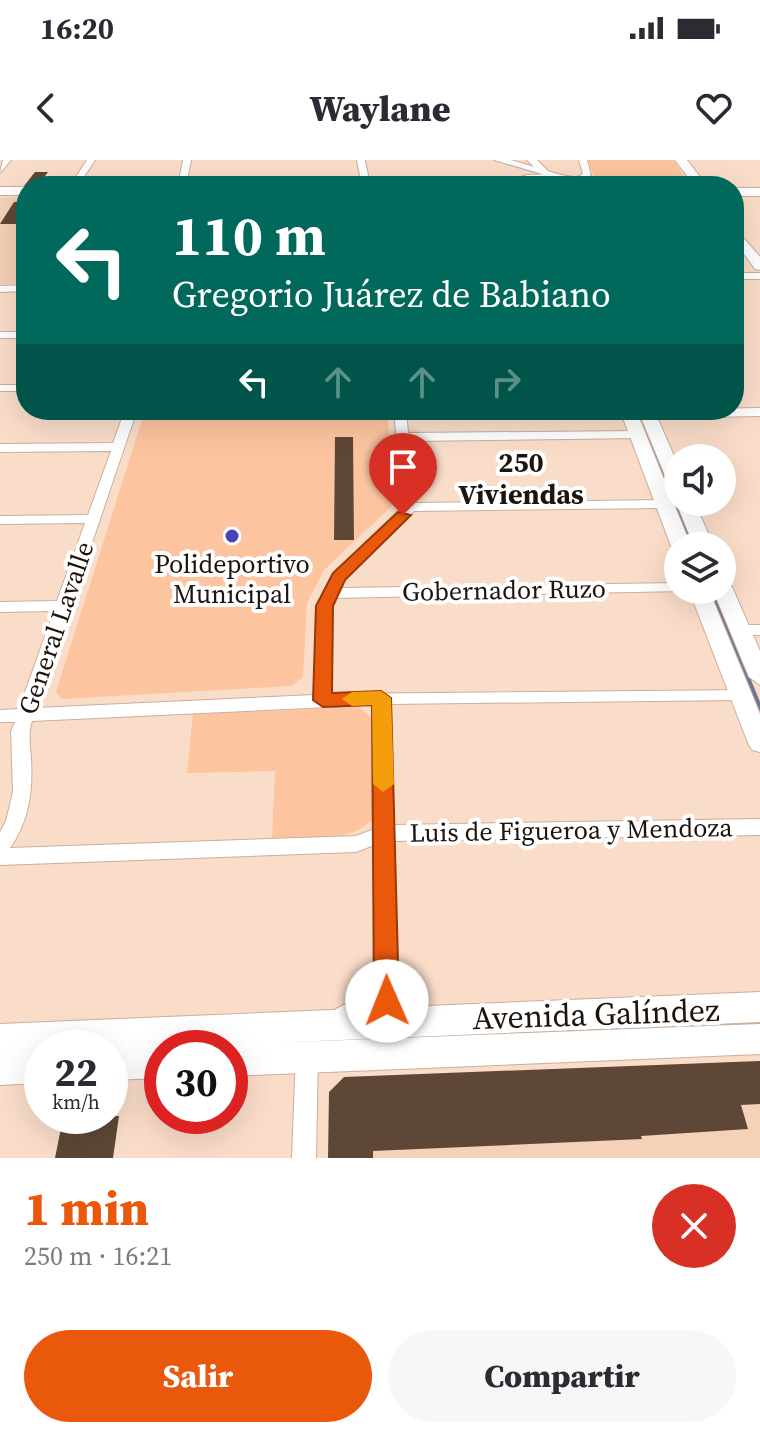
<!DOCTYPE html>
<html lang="es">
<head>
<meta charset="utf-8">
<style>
	body { margin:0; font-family:"Source Serif 4",serif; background:#f7f7f7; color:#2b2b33; height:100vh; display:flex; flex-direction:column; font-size:30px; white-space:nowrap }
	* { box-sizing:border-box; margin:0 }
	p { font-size:26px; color:#7c7c81 }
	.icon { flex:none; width:44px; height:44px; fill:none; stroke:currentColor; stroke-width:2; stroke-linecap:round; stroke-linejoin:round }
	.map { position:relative; height:998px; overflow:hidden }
	.drawer { display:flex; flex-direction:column; background:#fff; flex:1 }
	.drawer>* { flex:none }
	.guide { position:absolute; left:16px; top:16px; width:728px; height:244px; border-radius:32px; box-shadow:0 8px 32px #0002; background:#00695c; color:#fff; overflow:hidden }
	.controls { position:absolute; left:664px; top:284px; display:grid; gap:16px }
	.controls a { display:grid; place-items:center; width:72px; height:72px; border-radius:50%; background:#fff; box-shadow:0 8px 32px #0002; font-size:40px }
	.speed { position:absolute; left:24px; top:870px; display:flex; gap:16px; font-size:40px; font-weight:700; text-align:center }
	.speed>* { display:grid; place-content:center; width:104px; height:104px; border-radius:50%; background:#fff; box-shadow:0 8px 32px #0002; line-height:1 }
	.speed small { font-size:20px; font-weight:400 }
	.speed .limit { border:12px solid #d22; background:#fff; color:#111 }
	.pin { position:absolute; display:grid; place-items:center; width:68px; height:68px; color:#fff; margin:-82px -34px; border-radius:50% 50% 50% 0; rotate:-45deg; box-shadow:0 0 8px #0007 }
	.pin .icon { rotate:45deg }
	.me { position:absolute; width:88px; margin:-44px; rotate:359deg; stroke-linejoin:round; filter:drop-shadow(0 0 6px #0008) }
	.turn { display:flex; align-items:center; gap:28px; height:168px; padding:0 24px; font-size:36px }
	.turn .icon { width:104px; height:104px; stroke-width:2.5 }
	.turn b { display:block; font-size:56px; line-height:68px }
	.lanes { display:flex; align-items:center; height:76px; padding:0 24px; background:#0003; justify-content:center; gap:40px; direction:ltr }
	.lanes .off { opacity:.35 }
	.round { display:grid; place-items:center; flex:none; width:84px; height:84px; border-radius:42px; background:#f7f7f7 }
	.summary { display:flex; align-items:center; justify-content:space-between; height:136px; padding:0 24px }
	h1 { font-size:48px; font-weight:800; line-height:60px; color:#ea580c }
	.cta { display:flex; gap:16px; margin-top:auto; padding:16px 24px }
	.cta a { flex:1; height:92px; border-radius:48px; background:#ea580c; color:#fff; font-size:32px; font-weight:800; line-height:92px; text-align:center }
	.cta a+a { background:#f7f7f7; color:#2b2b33 }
	.status { display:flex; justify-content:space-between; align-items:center; height:56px; padding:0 40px; background:#fff; direction:ltr }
	.status svg { height:22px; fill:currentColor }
	header { display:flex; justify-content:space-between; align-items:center; height:104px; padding:0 24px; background:#fff; font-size:36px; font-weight:800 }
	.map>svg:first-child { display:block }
	.built { fill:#f4d1b8 }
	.green { fill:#fcc59f }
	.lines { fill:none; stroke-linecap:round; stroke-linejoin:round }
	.stream-far2 { stroke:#71749a; stroke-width:4 }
	.stream-far1 { stroke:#71749a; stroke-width:5 }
	.stream { stroke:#71749a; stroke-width:6 }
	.building { fill:#5e4736 }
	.minor-casing { stroke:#caaf9b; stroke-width:2 }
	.tertiary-casing { stroke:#caaf9b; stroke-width:2 }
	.secondary-casing { stroke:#caaf9b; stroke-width:2 }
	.primary-casing { stroke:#caaf9b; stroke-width:2 }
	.minor { fill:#fff; fill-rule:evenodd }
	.tertiary { fill:#fff; fill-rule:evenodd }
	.secondary { fill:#fff; fill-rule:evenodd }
	.primary { fill:#fff; fill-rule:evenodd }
	.route { fill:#ea580c; stroke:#983908; stroke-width:2 }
	.slow { fill:#f59e0b }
	.poi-dot { fill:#4642b8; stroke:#fff; stroke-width:3 }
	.labels { text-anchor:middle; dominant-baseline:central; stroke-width:8; stroke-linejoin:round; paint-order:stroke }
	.poi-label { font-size:26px; fill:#1e140d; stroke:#fff }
	.street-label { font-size:26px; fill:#1e140d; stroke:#fff }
	.neighbourhood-label { font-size:28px; font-weight:bold; fill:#1e140d; stroke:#fff }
	.near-street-label { font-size:32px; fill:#1e140d; stroke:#fff }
</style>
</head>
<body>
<div class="status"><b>16:20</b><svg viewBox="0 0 49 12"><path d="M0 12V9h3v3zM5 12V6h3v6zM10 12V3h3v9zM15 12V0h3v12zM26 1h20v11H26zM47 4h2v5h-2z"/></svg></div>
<header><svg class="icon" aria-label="back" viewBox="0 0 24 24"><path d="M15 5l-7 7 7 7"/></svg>Waylane<svg class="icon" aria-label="heart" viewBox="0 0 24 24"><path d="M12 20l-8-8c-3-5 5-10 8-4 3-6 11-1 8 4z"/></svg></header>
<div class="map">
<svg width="760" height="998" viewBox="0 0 760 998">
	<rect width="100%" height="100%" fill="#faddc9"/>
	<path class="built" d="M26 36V124H0V38Z
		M760 901V998H328L344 917Z"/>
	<path class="green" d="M588 0H673L691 26H621L595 20Z
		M145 250H387L395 343 324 410 307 443 303 517 291 526 62 539 56 532Z
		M359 547 372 558 373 659C346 685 308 678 272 678L275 611 187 613 193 554Z"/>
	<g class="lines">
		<path class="stream-far2" d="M637 250 644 267"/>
		<path class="stream-far1" d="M643 265 693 386
			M711 430 722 456"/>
		<path class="stream" d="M721 454 760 550"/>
	</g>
	<path class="building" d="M35 12H48L38 26H24Z
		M14 42H26V64H0Z
		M335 277H353L354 380H334Z
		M760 901V944L741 945 748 969 641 976 642 979 373 991V998H328L329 932 344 917Z
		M119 956 113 998H55L63 958Z"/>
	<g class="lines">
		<g class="minor-casing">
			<path id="minor" d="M3 0H11L0 13Z
				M87 0H95L78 26H70Z
				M183 0H191L186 26H178Z
				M357 0H365L370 26H362Z
				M579 0H587L591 15 576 23 573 19 583 14Z
				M734 113H760V119H734Z
				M26 125V131L0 132V126Z
				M0 172H26V178H0Z
				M0 225H26V231H0Z
				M760 248V256L648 258 642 254 648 250Z
				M125 250H137L36 548 315 535 316 446 333 414 403 346 394 250H406L408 273 637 271 643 275 641 278 409 281 416 343 664 340 671 344 664 348 414 351 344 419 340 428 678 423V430L683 431 335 438 332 446 331 534 746 530 748 534 746 538 740 540 389 544 393 665 760 659V675L393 681 398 863 395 871 387 874 379 871 376 852 344 868 336 865 333 857 336 849 364 835 375 816 374 685 356 692 0 705V672L6 661 13 632 11 571 15 562H0V550L19 549 54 451 0 452V442L57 441 85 363 0 364V356L88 355 111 291 0 292V284L113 283ZM373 545 374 669 356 676 10 688C29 661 33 631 31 598 30 585 28 574 32 561Z
				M740 465H760V475L735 474 732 470 735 466Z
				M307 881 315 884 318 892 316 998H292L296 892 299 884Z"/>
		</g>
		<g class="tertiary-casing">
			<path id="tertiary" d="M527 0H537L549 12 541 14Z"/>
		</g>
		<g class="secondary-casing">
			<path id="secondary" d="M494 0H511L571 18 566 21Z
				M620 250H636L691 386H678V391L671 386Z
				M638 250H654L678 305V330L669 325Z
				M678 339V342H694L714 386H694L676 342Z
				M722 420 732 427 760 491V525L749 517 713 430H722Z
				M689 430H709L760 554V592L752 590 748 583Z
				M760 832V862L270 883 760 864V894L230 916V888H221L230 884 162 888V918L110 920V888H42V923L0 925V864Z"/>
		</g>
		<g class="primary-casing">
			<path id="primary" d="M675 0H687L707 26H695Z
				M553 14 609 22 615 26 540 20 492 26 527 15Z
				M0 27H26V35H0Z
				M734 28H760V36H734Z
				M734 67 760 97V110L755 109 734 80Z"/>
		</g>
		<use href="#minor" class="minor"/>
		<use href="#tertiary" class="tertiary"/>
		<use href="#secondary" class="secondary"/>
		<use href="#primary" class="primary"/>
	</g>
	<path class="route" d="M398 352 411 355 345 420 333 446 332 533 381 531 391 538 399 841 395 849 387 853 378 849 374 841 372 545 323 547 313 540 316 446 333 413Z"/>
	<path class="slow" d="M381 531 391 538 394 624 383 632 373 624 372 545 352 546 342 539 352 532Z"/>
	<circle class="poi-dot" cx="232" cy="376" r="8"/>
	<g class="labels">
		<g class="poi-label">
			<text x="232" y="404">Polideportivo<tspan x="232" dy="30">Municipal</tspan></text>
		</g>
		<g class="street-label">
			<text transform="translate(504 430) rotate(-1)">Gobernador Ruzo</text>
			<text transform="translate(56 468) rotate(-71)">General Lavalle</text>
			<text transform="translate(571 670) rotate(-1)">Luis de Figueroa y Mendoza</text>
		</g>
		<g class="neighbourhood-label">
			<text x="521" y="302">250<tspan x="521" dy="32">Viviendas</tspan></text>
		</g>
		<g class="near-street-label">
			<text transform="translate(596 854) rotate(-2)">Avenida Galíndez</text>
		</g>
	</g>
</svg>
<div class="controls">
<a><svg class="icon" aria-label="sound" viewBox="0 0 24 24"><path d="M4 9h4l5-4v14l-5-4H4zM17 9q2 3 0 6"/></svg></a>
<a><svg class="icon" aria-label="layers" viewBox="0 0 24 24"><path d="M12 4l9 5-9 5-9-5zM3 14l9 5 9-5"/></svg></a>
</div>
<div class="speed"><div>22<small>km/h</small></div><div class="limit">30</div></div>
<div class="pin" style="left:403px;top:355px;background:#d93025"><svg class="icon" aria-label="arrive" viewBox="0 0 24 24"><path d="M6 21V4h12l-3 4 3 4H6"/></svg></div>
<svg class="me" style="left:387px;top:841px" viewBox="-20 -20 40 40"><circle r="19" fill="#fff"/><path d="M0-13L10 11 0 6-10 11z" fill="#ea580c"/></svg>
<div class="guide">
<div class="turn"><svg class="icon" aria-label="left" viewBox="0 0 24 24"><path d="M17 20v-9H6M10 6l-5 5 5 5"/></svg><div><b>110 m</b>Gregorio Juárez de Babiano</div></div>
<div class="lanes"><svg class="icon" aria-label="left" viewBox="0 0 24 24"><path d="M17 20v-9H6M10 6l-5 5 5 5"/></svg><svg class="icon off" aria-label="ahead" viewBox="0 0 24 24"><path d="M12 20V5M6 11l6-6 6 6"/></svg><svg class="icon off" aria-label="ahead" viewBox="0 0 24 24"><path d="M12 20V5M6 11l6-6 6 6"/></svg><svg class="icon off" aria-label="right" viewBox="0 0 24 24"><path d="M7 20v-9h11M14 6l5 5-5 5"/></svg></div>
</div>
</div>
<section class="drawer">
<div class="summary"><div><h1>1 min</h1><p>250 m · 16:21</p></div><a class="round" style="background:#d93025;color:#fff"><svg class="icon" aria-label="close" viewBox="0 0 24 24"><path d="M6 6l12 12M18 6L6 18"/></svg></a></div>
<div class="cta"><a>Salir</a><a>Compartir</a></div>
</section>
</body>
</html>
